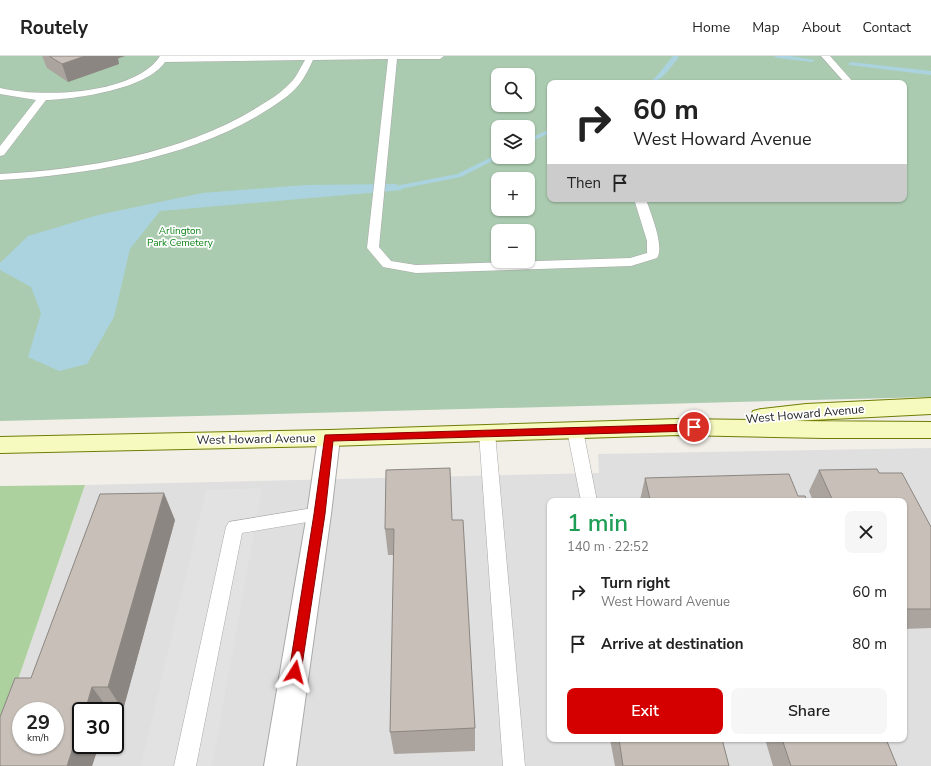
<!DOCTYPE html>
<html lang="en">
<head>
<meta charset="utf-8">
<style>
	body { margin:0; font-family:"Nunito Sans",sans-serif; background:#f6f6f6; color:#222; height:100vh; display:flex; flex-direction:column; font-size:15px; white-space:nowrap }
	* { box-sizing:border-box; margin:0 }
	p { font-size:13px; color:#767676 }
	.icon { flex:none; width:22px; height:22px; fill:none; stroke:currentColor; stroke-width:2; stroke-linecap:round; stroke-linejoin:round }
	.map { position:relative; flex:1; overflow:hidden }
	.panel { position:absolute; left:547px; top:442px; width:360px; height:244px; display:flex; flex-direction:column; background:#fff; border-radius:8px; box-shadow:0 1px 3px #0004 }
	.panel>* { flex:none }
	.top-card { position:absolute; left:547px; top:24px; width:360px; height:122px; border-radius:8px; box-shadow:0 1px 3px #0004; background:#fff; color:#222; overflow:hidden }
	.controls { position:absolute; left:491px; top:12px; display:grid; gap:8px }
	.controls a { display:grid; place-items:center; width:44px; height:44px; border-radius:8px; background:#fff; box-shadow:0 1px 3px #0004; font-size:20px }
	.speed { position:absolute; left:12px; top:646px; display:flex; gap:8px; font-size:20px; font-weight:700; text-align:center }
	.speed>* { display:grid; place-content:center; width:52px; height:52px; border-radius:50%; background:#fff; box-shadow:0 1px 3px #0004; line-height:1 }
	.speed small { font-size:10px; font-weight:400 }
	.speed .limit { border:2px solid #111; border-radius:6px; background:#fff; color:#111 }
	.pin { position:absolute; display:grid; place-items:center; width:34px; height:34px; color:#fff; margin:-17px; border:2px solid #fff; border-radius:50%; box-shadow:0 1px 4px #0007 }
	.me { position:absolute; width:44px; margin:-22px; rotate:9deg; stroke-linejoin:round; filter:drop-shadow(0 0 3px #0008) }
	.turn { display:flex; align-items:center; gap:14px; height:84px; padding:0 20px; font-size:18px }
	.turn .icon { width:52px; height:52px; stroke-width:2.5 }
	.turn b { display:block; font-size:28px; line-height:34px }
	.then { display:flex; align-items:center; height:38px; padding:0 20px; background:#0003; gap:8px; font-size:15px }
	.round { display:grid; place-items:center; flex:none; width:42px; height:42px; border-radius:8px; background:#f6f6f6 }
	.summary { display:flex; align-items:center; justify-content:space-between; height:68px; padding:0 20px }
	h1 { font-size:24px; font-weight:600; line-height:30px; color:#1e9e55 }
	.primary-button { display:flex; gap:8px; margin-top:auto; padding:8px 20px }
	.primary-button a { flex:1; height:46px; border-radius:8px; background:#d40000; color:#fff; font-size:16px; font-weight:600; line-height:46px; text-align:center }
	.primary-button a+a { background:#f6f6f6; color:#222 }
	ul { padding:0; list-style:none }
	li { display:flex; align-items:center; gap:12px; height:52px; padding:0 20px }
	li div { flex:1 }
	li b { display:block; font-size:15px }
	li em { font-style:normal }
	header { display:flex; align-items:center; gap:24px; box-sizing:border-box; height:56px; padding:0 20px; background:#fff; border-bottom:1px solid #e0e0e0 }
	header strong { font-size:19px }
	nav { display:flex; gap:22px; margin-inline-start:auto; font-size:14px }
	.map>svg:first-child { display:block }
	.residential { fill:#e0dfdf; fill-rule:evenodd }
	.forest { fill:#add19e }
	.cemetery { fill:#aacbaf; fill-rule:evenodd }
	.parking { fill:#e2e2e2 }
	.water { fill:#aad3df }
	.lines { fill:none; stroke-linecap:round; stroke-linejoin:round }
	.stream { fill:#aad3df; fill-rule:evenodd }
	.lane-casing { stroke:#a9a9a9; stroke-width:1 }
	.street-casing { stroke:#a9a9a9; stroke-width:2 }
	.secondary-casing { stroke:#707d05; stroke-width:2 }
	.lane { fill:#fff; fill-rule:evenodd }
	.street { fill:#fff; fill-rule:evenodd }
	.secondary { fill:#f7fabf; fill-rule:evenodd }
	.wall { fill:#aba49e }
	.shaded-wall { fill:#8b8681 }
	.building { fill:#c7bfb8; stroke:#8b8681; fill-rule:evenodd }
	.route { fill:#d40000; stroke:#8a0000 }
	.labels { text-anchor:middle; dominant-baseline:central; stroke-width:3.5; stroke-linejoin:round; paint-order:stroke }
	.far-park-label { font-size:10px; fill:#0c8416; stroke:#fff }
	.street-label { font-size:12px; fill:#222; stroke:#fff }
</style>
</head>
<body>
<header>
<strong>Routely</strong>
<nav><a>Home</a><a>Map</a><a>About</a><a>Contact</a></nav>
</header>
<div class="map">
<svg width="931" height="710" viewBox="0 0 931 710">
	<rect width="100%" height="100%" fill="#f2efe9"/>
	<path class="residential" d="M931 392V710H0V676L85 429 599 417 598 398ZM550 445H904V683H550ZM21 655H55V689H21ZM81 655H115V689H81Z"/>
	<path class="forest" d="M85 429 0 676V430Z"/>
	<path class="cemetery" d="M0 0H931V341L0 365ZM498 19H528V49H498ZM550 27H904V143H550ZM498 71H528V101H498ZM498 123H528V153H498ZM498 175H528V205H498Z"/>
	<path class="parking" d="M262 432 212 710H141L206 434Z"/>
	<path class="water" d="M396 128 403 134 160 155 130 193 114 261 87 308 59 315 28 301 41 257 31 231 0 214V207L28 180 98 159 202 137 305 129Z"/>
	<g class="lines">
		<path class="stream" d="M673 0H679L677 4C668 14 661 27 647 27L655 22Z
			M774 0H790L815 4 812 6 777 2Z
			M851 6 931 15V19L849 9 848 8Z
			M550 73V77L528 87V83Z
			M498 98V101H500L461 121 400 133 397 131 400 129 457 118Z"/>
		<g class="lane-casing">
			<path id="lane" d="M160 0H444L440 3H397L379 191 391 205 416 209 630 202 647 197V185L634 143H646C650 156 665 190 657 202L631 210 416 217 383 211 367 192 388 3 313 4C310 10 307 17 303 23 295 36 280 46 267 54 193 102 87 119 0 124V118C87 113 186 97 261 49 273 42 288 32 296 20 299 15 302 9 305 4L165 6C147 33 77 43 46 44L4 99 0 100V90L36 44 0 38V32C41 42 135 39 160 0Z
				M821 0H830L854 27H845Z
				M575 368 580 370 583 374 597 445H581L567 374 570 370Z
				M487 371 492 373 495 377 525 710H503L479 377 482 373Z
				M319 451 325 453 327 458 325 463 242 477 196 710H174L226 471 229 466Z"/>
		</g>
		<g class="street-casing">
			<path id="street" d="M329 374 337 376 340 382 331 458 296 710H264L307 458 318 382 321 376Z"/>
		</g>
		<g class="secondary-casing">
			<path id="secondary" d="M931 342V358L793 365 931 366V382H824L679 379 329 390 0 397V381L329 374 679 363 752 364 750 361 753 355 761 353 806 348Z"/>
		</g>
		<use href="#lane" class="lane"/>
		<use href="#street" class="street"/>
		<use href="#secondary" class="secondary"/>
	</g>
	<path class="wall" d="M42 0H125L119 2 118 3 119 8 68 26 47 12Z
		M819 414 879 417 931 471V572L904 573V445H813L809 435Z
		M645 422 798 440 807 445H640V444Z
		M175 464 123 654H109L81 689H99L92 710 31 622Z
		M452 464 475 672V695L394 698 390 676 394 499H388L385 473Z
		M610 683H722L729 710H615Z
		M765 683H886L897 710H773Z"/>
	<path class="shaded-wall" d="M85 0H125L119 2 118 3 119 8 68 26 62 8Z
		M164 437 175 464 123 654 108 631Z
		M92 631 109 654V655H85Z
		M81 667V689H99L92 710H67Z"/>
	<path class="building" d="M49 0H85L62 8Z
		M450 412 452 464H463L475 672 390 676 394 473H385L386 414Z
		M877 413 879 417H902L931 471V553H904V445H833L819 414Z
		M789 418 798 440H805L807 445H644L643 443H650L645 422Z
		M164 437 108 631H92L85 655H81V667L67 710H0V661L15 622H31L100 438ZM21 655H55V689H21Z
		M619 683H722L729 710H623Z
		M782 683H886L897 710H791Z"/>
	<path class="route" d="M694 368 698 371 694 375 333 385 325 458 301 616 299 620 295 621 290 620 289 616 314 458 325 379Z"/>
	<g class="labels">
		<g class="far-park-label">
			<text x="180" y="175">Arlington<tspan x="180" dy="12">Park Cemetery</tspan></text>
		</g>
		<g class="street-label">
			<text transform="translate(805 358) rotate(-5)">West Howard Avenue</text>
			<text transform="translate(256 383) rotate(-1)">West Howard Avenue</text>
		</g>
	</g>
</svg>
<div class="controls">
<a><svg class="icon" aria-label="search" viewBox="0 0 24 24"><circle cx="10" cy="10" r="6"/><path d="M15 15l6 6"/></svg></a>
<a><svg class="icon" aria-label="layers" viewBox="0 0 24 24"><path d="M12 4l9 5-9 5-9-5zM3 14l9 5 9-5"/></svg></a>
<a>+</a>
<a>−</a>
</div>
<div class="speed"><div>29<small>km/h</small></div><div class="limit">30</div></div>
<div class="pin" style="left:694px;top:371px;background:#d93025"><svg class="icon" aria-label="arrive" viewBox="0 0 24 24"><path d="M6 21V4h12l-3 4 3 4H6"/></svg></div>
<svg class="me" style="left:295px;top:616px" viewBox="-20 -20 40 40"><path d="M0-17L14 15 0 8-14 15z" fill="#d40000" stroke="#fff" stroke-width="4"/></svg>
<div class="top-card">
<div class="turn"><svg class="icon" aria-label="right" viewBox="0 0 24 24"><path d="M7 20v-9h11M14 6l5 5-5 5"/></svg><div><b>60 m</b>West Howard Avenue</div></div>
<div class="then">Then<svg class="icon" aria-label="arrive" viewBox="0 0 24 24"><path d="M6 21V4h12l-3 4 3 4H6"/></svg></div>
</div>
<section class="panel">
<div class="summary"><div><h1>1 min</h1><p>140 m · 22:52</p></div><a class="round"><svg class="icon" aria-label="close" viewBox="0 0 24 24"><path d="M6 6l12 12M18 6L6 18"/></svg></a></div>
<ul>
<li><svg class="icon" aria-label="right" viewBox="0 0 24 24"><path d="M7 20v-9h11M14 6l5 5-5 5"/></svg><div><b>Turn right</b><p>West Howard Avenue</p></div><em>60 m</em></li>
<li><svg class="icon" aria-label="arrive" viewBox="0 0 24 24"><path d="M6 21V4h12l-3 4 3 4H6"/></svg><div><b>Arrive at destination</b></div><em>80 m</em></li>
</ul>
<div class="primary-button"><a>Exit</a><a>Share</a></div>
</section>
</div>
</body>
</html>
